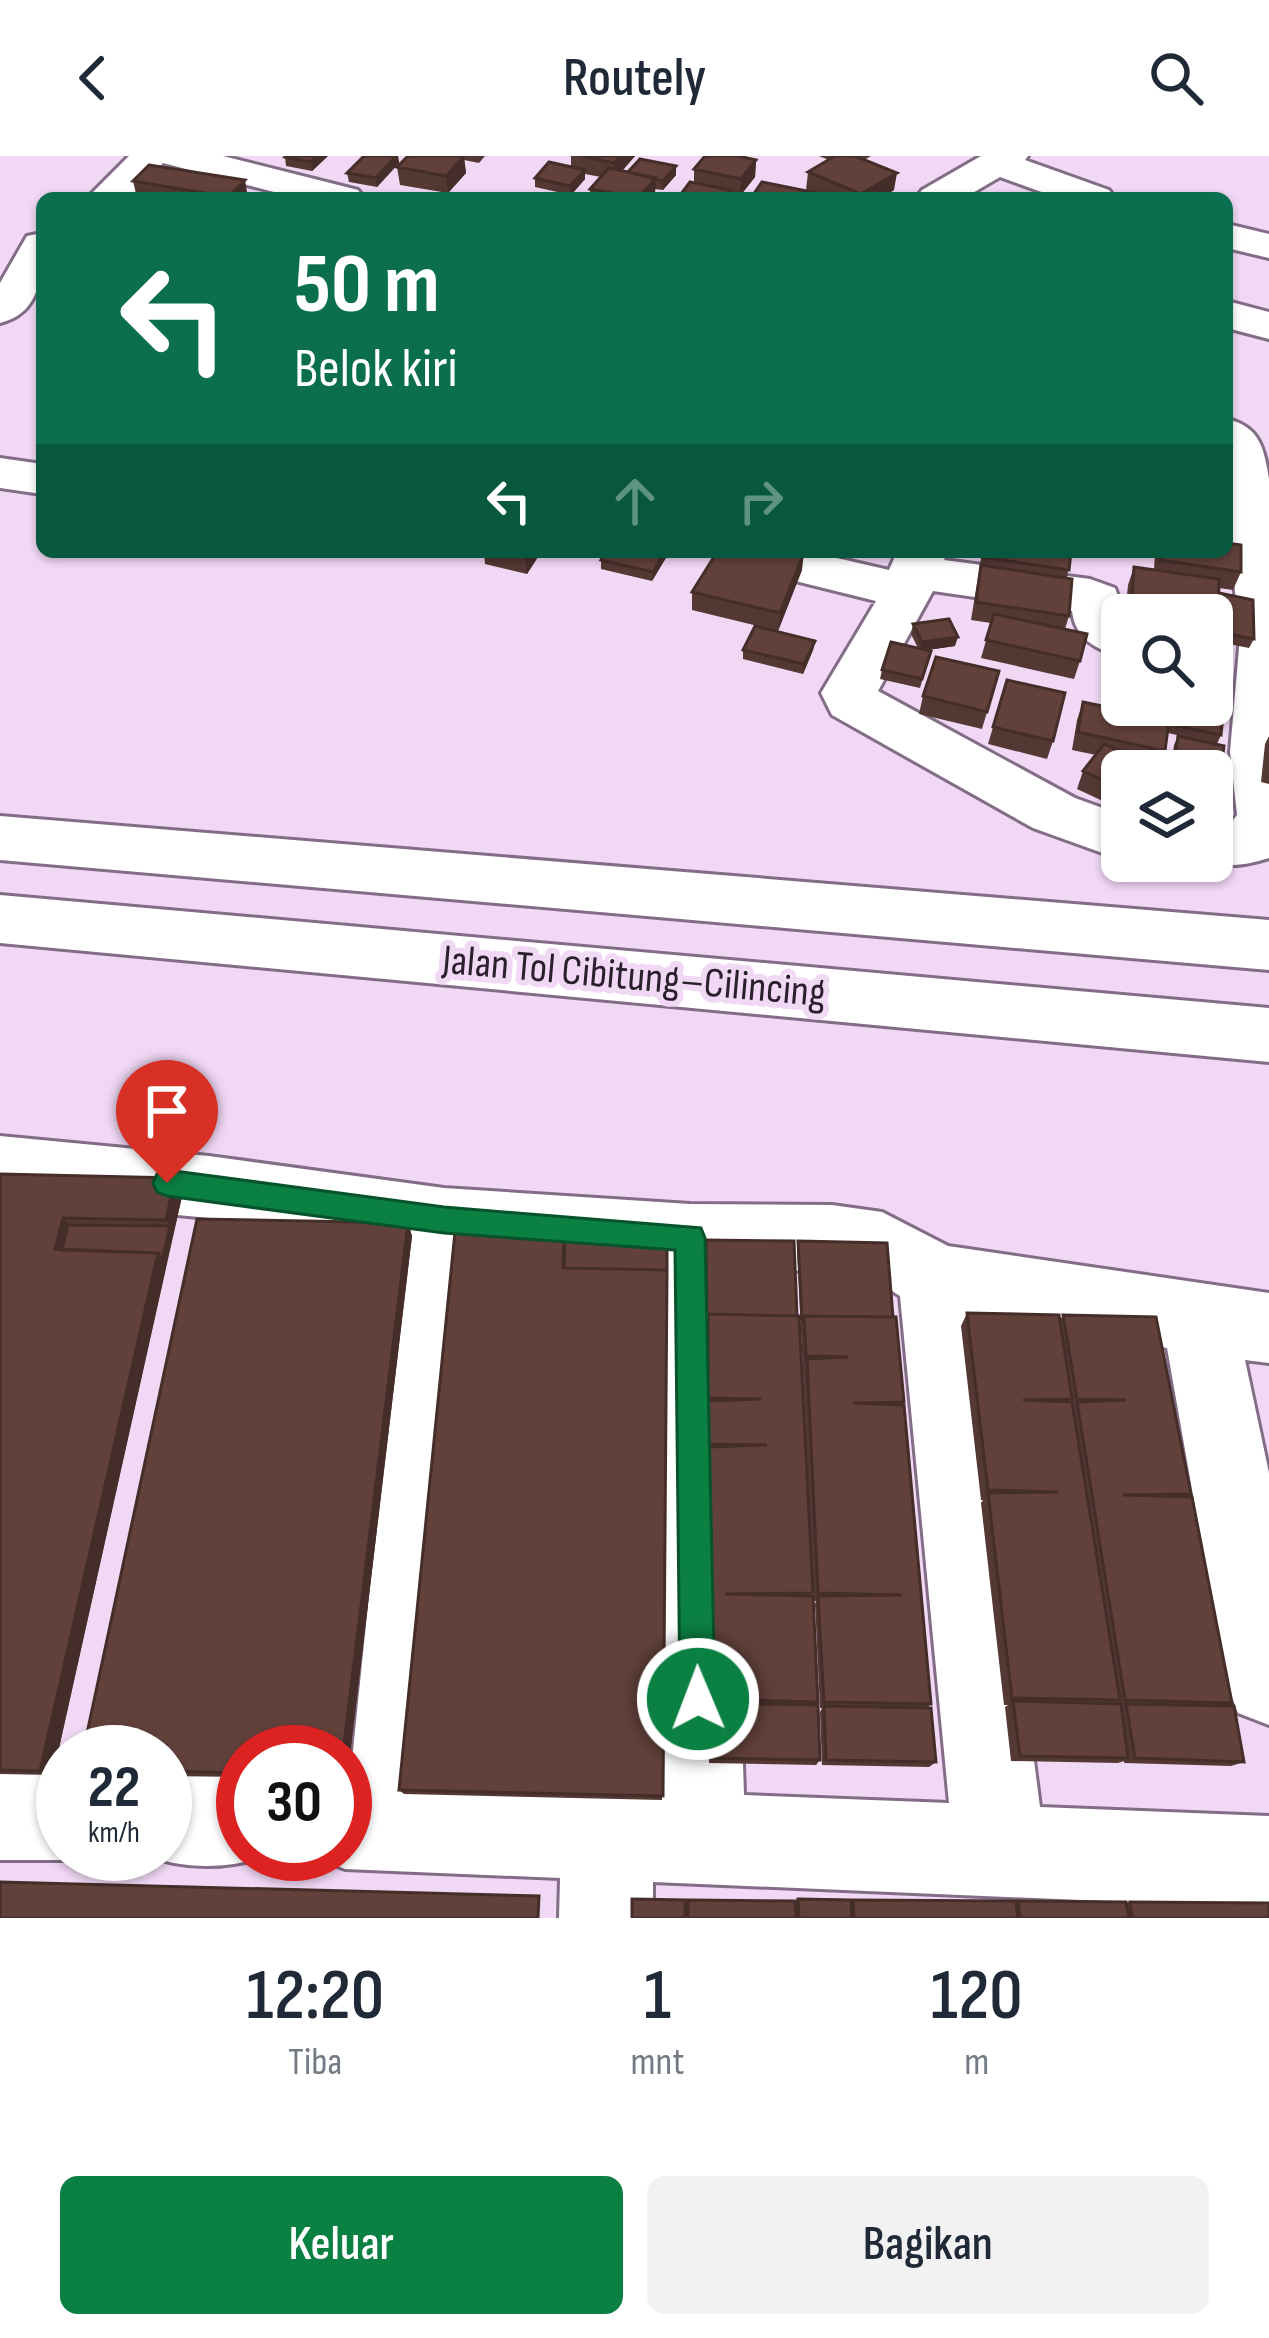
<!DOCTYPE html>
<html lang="id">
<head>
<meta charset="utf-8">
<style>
	body { margin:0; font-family:"Sofia Sans Condensed",sans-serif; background:#f2f2f3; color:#1f2937; height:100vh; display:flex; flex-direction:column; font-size:45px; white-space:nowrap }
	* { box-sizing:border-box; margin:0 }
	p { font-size:39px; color:#747a83 }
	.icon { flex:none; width:66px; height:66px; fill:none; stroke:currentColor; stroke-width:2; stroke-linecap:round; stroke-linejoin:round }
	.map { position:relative; height:1762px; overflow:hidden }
	.sheet { display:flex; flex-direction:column; background:#fff; flex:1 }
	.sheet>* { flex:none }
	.banner { position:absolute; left:36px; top:36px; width:1197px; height:366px; border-radius:18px; box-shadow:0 3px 9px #0004; background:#0b6e4f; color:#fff; overflow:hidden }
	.tools { position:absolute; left:1101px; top:438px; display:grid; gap:24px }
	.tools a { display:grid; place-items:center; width:132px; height:132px; border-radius:18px; background:#fff; box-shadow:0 3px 9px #0004; font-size:60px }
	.speed { position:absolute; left:36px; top:1569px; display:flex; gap:24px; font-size:60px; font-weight:700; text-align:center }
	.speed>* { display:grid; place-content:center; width:156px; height:156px; border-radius:50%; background:#fff; box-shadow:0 3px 9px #0004; line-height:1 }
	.speed small { font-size:30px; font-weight:400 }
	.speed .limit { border:18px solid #d22; background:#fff; color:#111 }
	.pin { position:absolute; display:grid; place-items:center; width:102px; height:102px; color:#fff; margin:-123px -51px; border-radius:50% 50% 50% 0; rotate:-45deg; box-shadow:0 0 12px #0007 }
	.pin .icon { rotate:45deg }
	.me { position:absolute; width:132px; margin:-66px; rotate:359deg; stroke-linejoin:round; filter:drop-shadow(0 0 9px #0008) }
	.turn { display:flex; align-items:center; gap:42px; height:252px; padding:0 60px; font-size:54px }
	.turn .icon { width:156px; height:156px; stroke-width:2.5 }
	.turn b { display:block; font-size:84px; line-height:102px }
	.lanes { display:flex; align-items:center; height:114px; padding:0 60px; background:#0003; justify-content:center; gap:60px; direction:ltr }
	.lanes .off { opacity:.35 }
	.eta { display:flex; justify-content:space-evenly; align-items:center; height:204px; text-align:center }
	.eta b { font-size:72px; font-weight:600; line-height:84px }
	.cta { display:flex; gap:24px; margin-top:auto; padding:24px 60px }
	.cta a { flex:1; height:138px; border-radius:18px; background:#0b8043; color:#fff; font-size:48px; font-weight:600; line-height:138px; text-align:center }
	.cta a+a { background:#f2f2f3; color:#1f2937 }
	header { display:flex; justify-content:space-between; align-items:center; height:156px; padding:0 60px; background:#fff; font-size:54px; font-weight:600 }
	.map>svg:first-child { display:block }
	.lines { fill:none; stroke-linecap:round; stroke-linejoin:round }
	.minor-casing { stroke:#826c86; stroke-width:6 }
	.highway-casing { stroke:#826c86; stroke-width:6 }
	.minor { fill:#fff; fill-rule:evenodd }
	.highway { fill:#fff; fill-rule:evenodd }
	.wall { fill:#543833 }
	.shaded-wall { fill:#452e29 }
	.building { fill:#62413b; stroke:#452e29; stroke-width:3 }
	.route { fill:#0b8043; stroke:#07532c; stroke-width:3 }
	.labels { text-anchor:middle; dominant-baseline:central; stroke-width:12; stroke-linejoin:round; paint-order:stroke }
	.street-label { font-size:42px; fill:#29202b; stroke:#f1d8f5 }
</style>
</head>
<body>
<header><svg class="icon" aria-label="back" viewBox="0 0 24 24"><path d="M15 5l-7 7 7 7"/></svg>Routely<svg class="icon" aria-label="search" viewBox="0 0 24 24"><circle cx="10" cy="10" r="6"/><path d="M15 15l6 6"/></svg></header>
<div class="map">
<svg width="1269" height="1762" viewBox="0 0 1269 1762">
	<rect width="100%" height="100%" fill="#f1d8f5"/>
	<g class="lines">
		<g class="minor-casing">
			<path id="minor" d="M129 0H223L358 34 364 42H297L163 7 132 42H87Z
				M981 0H1028L1025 4 1109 34 1115 42H1058L1000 21 964 42H916L922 34Z
				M1227 68 1269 78V102L1227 92Z
				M42 77C42 114 44 156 0 167V127L27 80Z
				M1227 145 1269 156V183L1227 172Z
				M1227 263C1260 271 1264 292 1269 323V702C1245 710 1221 712 1197 705H1212V664H1233L1237 659 1230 596 1240 480 1227 365Z
				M0 302 42 308V338L0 332Z
				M716 396H811L889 414 897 396H947L944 404 1090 423 1115 432 1125 459 1122 501C1097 494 1075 483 1072 455L933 435 878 535 1075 642 1122 659V704L1033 672 832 559 821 537 876 445 723 407Z
				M0 980 209 1000 444 1032 690 1048 832 1049 882 1056 948 1090 1269 1137V1207L1245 1204 1269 1317V1569L1238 1557 1226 1526 1167 1192 977 1162 1040 1651 1269 1660V1752L653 1726V1762H559L560 1722 345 1713 313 1700 345 1698V1623H350L405 1091 209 1062 0 1042ZM477 1099 654 1111V1635L439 1626ZM727 1114 832 1115 868 1120 900 1140 949 1647 744 1639Z
				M0 1614H63V1698H78L63 1704H0Z
				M165 1617 243 1619V1698H270C232 1714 182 1714 143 1698H165Z"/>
		</g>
		<g class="highway-casing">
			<path id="highway" d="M0 660 1269 764V814L0 704Z
				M0 739 1269 852V906L0 787Z"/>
		</g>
		<use href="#minor" class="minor"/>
		<use href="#highway" class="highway"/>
	</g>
	<path class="wall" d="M328 0 312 15 286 10 285 1Z
		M364 0H398L399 7 377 31 349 26 347 17Z
		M408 0H485L479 7 464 4 466 17 448 37 400 29 397 11Z
		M571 0H635L622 15 676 19 663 34 655 33V39L653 42H590V33L601 21 585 18V23L571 39 535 31V22L571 11Z
		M819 0H871L864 4 894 34 881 42H751L810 36 806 34 808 16 829 4Z
		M756 4 755 21 740 40 694 27V13Z
		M133 25 248 42H137Z
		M484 396H541L527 418 485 408Z
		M606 396H667V400L652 425 601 413V404Z
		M811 396H846L843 403Z
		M982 396H1071L1067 422 1069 460 1065 473 1080 505 1074 523 981 502 991 467 971 464Z
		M1155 396H1227L1241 416 1233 434 1219 432V437L1254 483 1249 492 1214 485V482L1212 487V459H1125L1128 429 1134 411 1154 413Z
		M802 414 778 475 692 454V436Z
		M913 468 955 490 928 494 931 495 920 532 880 523 882 514 918 492 911 478Z
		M815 485 813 494 803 518 743 503V494Z
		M999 515 982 573 919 558 923 540Z
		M1007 524 1053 585 1047 603 988 588Z
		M1083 546 1149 560 1152 549H1172L1221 579 1217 588 1168 577 1165 595 1158 613 1122 615V654L1077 633 1083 615 1096 599 1072 594 1077 564Z
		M1178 580 1220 620 1216 629 1212 628V615H1171L1174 589Z
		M1269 580V628L1261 626 1265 588Z
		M0 1018 175 1022 183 1036 53 1619 0 1618Z
		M408 1067 412 1080 347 1624H345V1596H243V1621L165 1620V1596Z
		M565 1085 667 1087 662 1644 404 1638 399 1634Z
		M798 1085 893 1161 904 1246 903 1249 931 1548 927 1552 936 1606 929 1611 822 1609 820 1556 822 1552H820L815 1448 816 1445H814L797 1092Z
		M705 1091 813 1437 811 1440 820 1604 816 1609 709 1607Z
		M967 1157 1060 1164 1063 1159 1191 1338 1188 1341 1232 1547 1227 1550 1244 1606 1231 1610 1124 1607V1605L1118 1607 1011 1605 1005 1551 1008 1549H1004L981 1347 983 1344H981L961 1170Z
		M798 1743 1130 1746 1269 1762H687L688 1744 795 1745Z"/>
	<path class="shaded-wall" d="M317 0H328L312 15 311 6Z
		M396 0H398L399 7 377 31 376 22Z
		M464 0 466 17 448 37 446 20Z
		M620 0H635L614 24V7Z
		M756 4 755 21 740 40 741 23Z
		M676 10V19L663 34V25Z
		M585 14V23L571 39 570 30Z
		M897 17 894 34 881 42H861V38Z
		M656 22 655 39 653 42H638Z
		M245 24 248 42H229V41Z
		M528 396H541L527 418 525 400Z
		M664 396H667V400L652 425 653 416Z
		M804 396 802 414 778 475 780 457Z
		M958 481 955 490 920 495 922 486Z
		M815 485 813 494 803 518 804 508Z
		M175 1022 183 1036 166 1110 162 1104 170 1070 166 1064Z
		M63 1062 73 1076 67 1101 55 1093Z
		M408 1067 412 1080 347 1624 345 1623V1596H343Z
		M158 1097 166 1111 53 1619 40 1615Z"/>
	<path class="building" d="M286 0H317L311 6 285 1Z
		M364 0H396L376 22 347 17Z
		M408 0H464L446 20 397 11Z
		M582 0H620L614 7Z
		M705 0H738L756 4 741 23 694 13Z
		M835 0H855L897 17 861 38 808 16Z
		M640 3 676 10 663 25 628 16Z
		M549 6 585 14 570 30 535 22Z
		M149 9 245 24 229 41 133 25Z
		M609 12 656 22 638 42 590 33Z
		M690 26 730 34 725 42H678Z
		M762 26 826 39 823 42H751Z
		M1227 387 1241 389V416L1160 404 1161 396H1227Z
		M606 396H664L653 416 601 404Z
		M717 396H804L780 457 692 436Z
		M983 396H1071L1069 414 982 401Z
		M981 409 1072 423 1069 460 976 446Z
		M1134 411 1219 423 1218 472 1212 471V459H1131Z
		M1219 437 1253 444 1254 483 1218 476Z
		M994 458 1087 478 1080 505 986 484Z
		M949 463 958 481 922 486 913 468Z
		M755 470 815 485 804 508 743 494Z
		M891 486 931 495 922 523 882 514Z
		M936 501 999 515 987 556 923 540Z
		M1007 524 1065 537 1053 585 993 571Z
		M1083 546 1169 564 1165 595 1078 576Z
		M1153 549H1172L1223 559 1221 579 1169 568V564L1152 560Z
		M1178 580 1224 590 1220 620 1212 618V615H1196L1174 610Z
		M1104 588 1163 615H1122V633L1083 615Z
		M0 1018 175 1022 166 1064 63 1062 55 1093 158 1097 40 1615 0 1614Z
		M197 1063 408 1067 343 1596H243V1617L165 1615V1596H83Z
		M68 1069 170 1070 162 1104 158 1097 62 1094Z
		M455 1076 564 1079 563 1112 667 1114 663 1640 399 1634Z
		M706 1084 794 1085 797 1160 708 1158 707 1162Z
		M565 1085 667 1087V1114L564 1112Z
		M798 1085 887 1087 893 1161 804 1160V1163H802Z
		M967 1157 1059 1159 1072 1243 1023 1244 1072 1246 1120 1544 1012 1542 988 1337 1058 1336 988 1334Z
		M708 1158 799 1160 813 1437 725 1438 813 1440 818 1546 711 1543 709 1291 767 1289 708 1288V1245L761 1243 708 1242Z
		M1063 1159 1156 1161 1191 1338 1123 1339 1192 1341 1232 1547 1125 1544 1077 1246 1126 1244 1077 1243Z
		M804 1160 896 1161 904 1246 853 1247 904 1249 931 1548 824 1546 818 1440 902 1439 818 1437 807 1203 848 1201 806 1200Z
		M1013 1545 1121 1548 1128 1602 1020 1600Z
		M711 1547 818 1549 820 1604 711 1602Z
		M1126 1548 1234 1550 1244 1606 1135 1602Z
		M824 1550 931 1552 936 1606 826 1604Z
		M0 1726 539 1740 538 1762H0Z
		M632 1743 685 1744V1762H632Z
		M798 1743 851 1744 852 1762H799Z
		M688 1744 795 1745 796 1762H688Z
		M853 1744 1016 1745 1018 1762H854Z
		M1018 1745 1126 1746 1129 1762H1020Z
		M1130 1746 1269 1747V1762H1132Z"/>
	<path class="route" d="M167 1014 444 1051 701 1072 705 1082 715 1543 710 1556 698 1561 685 1556 680 1543 675 1094 444 1077 167 1040 157 1036 153 1027 157 1018Z"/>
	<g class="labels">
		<g class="street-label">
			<text transform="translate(634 821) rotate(5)">Jalan Tol Cibitung–Cilincing</text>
		</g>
	</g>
</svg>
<div class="tools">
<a><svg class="icon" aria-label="search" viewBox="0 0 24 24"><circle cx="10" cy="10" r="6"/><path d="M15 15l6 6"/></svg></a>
<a><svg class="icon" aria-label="layers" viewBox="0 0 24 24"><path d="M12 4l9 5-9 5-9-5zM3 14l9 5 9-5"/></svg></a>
</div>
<div class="speed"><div>22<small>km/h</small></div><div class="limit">30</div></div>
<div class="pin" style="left:167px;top:1027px;background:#d93025"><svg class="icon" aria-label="arrive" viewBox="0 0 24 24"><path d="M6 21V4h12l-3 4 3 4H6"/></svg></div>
<svg class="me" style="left:698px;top:1543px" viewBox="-20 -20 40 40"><circle r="17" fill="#0b8043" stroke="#fff" stroke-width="3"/><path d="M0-11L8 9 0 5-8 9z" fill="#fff"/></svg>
<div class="banner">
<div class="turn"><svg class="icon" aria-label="left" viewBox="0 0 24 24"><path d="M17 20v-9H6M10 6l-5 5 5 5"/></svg><div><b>50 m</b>Belok kiri</div></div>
<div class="lanes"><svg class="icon" aria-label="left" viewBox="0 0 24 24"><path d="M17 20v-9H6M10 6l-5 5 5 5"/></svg><svg class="icon off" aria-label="ahead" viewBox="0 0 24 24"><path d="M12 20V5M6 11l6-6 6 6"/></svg><svg class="icon off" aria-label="right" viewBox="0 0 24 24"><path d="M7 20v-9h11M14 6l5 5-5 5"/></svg></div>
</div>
</div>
<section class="sheet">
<div class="eta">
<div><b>12:20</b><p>Tiba</p></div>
<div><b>1</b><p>mnt</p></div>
<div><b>120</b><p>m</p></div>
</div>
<div class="cta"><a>Keluar</a><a>Bagikan</a></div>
</section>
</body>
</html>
